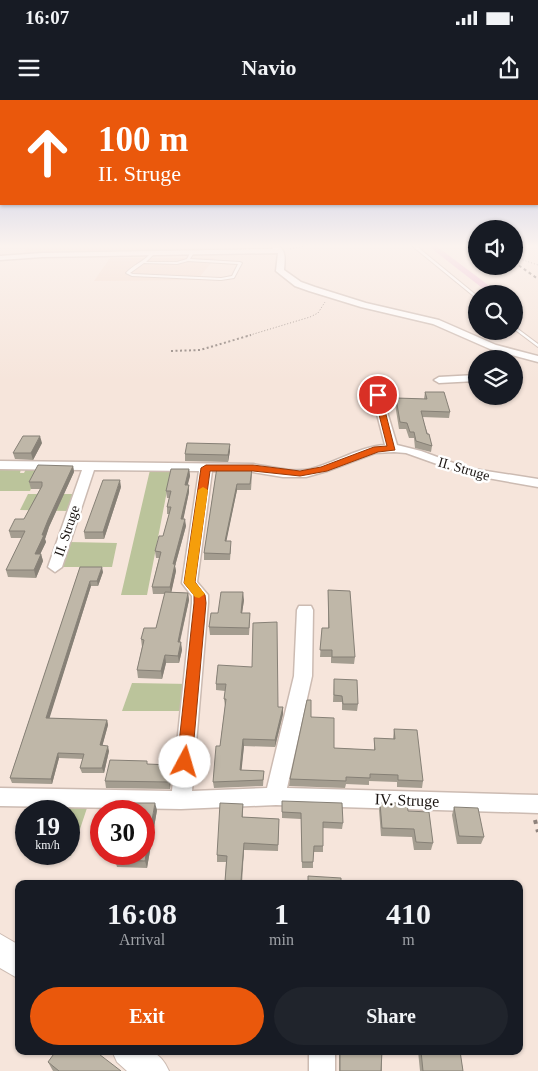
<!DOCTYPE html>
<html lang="en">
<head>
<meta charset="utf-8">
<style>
	body { margin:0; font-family:Georgia,serif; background:#20242c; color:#f1f3f6; height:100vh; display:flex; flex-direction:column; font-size:19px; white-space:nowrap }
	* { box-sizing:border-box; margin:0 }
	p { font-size:16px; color:#9ea1a6 }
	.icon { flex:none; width:28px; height:28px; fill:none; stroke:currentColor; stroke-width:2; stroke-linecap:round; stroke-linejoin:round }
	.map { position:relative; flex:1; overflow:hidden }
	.sheet { position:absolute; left:15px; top:780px; width:508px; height:175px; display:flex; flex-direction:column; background:#171b24; border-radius:10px; box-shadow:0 1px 4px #0004 }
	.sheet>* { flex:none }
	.hud { position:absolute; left:0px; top:0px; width:539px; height:105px; box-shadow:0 1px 4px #0004; background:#ea580c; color:#fff; overflow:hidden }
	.controls { position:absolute; left:468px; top:120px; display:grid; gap:10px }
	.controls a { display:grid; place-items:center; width:55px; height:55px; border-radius:50%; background:#171b24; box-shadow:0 1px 4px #0004; font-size:25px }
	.speed { position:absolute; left:15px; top:700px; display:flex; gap:10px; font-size:25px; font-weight:700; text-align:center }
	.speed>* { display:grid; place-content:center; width:65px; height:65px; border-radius:50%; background:#171b24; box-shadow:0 1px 4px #0004; line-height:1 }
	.speed small { font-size:12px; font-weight:400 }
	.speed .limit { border:8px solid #d22; background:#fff; color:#111 }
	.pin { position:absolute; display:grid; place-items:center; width:42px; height:42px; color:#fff; margin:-21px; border:2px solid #fff; border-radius:50%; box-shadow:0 1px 5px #0007 }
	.me { position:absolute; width:55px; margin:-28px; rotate:6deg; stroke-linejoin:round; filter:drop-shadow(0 0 4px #0008) }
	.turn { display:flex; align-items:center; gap:18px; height:105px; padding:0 15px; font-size:22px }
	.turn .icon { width:65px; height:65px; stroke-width:2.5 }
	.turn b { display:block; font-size:35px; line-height:42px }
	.eta { display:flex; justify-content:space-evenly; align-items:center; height:85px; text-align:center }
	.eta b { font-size:30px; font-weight:700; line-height:35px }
	.cta { display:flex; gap:10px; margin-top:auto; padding:10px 15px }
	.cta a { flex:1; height:58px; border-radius:30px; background:#ea580c; color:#fff; font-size:20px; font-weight:700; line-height:58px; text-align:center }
	.cta a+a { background:#20242c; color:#f1f3f6 }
	.status { display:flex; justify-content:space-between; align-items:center; height:35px; padding:0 25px; background:#171b24; direction:ltr }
	.status svg { height:14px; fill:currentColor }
	header { display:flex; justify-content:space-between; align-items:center; height:65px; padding:0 15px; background:#171b24; font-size:22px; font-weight:700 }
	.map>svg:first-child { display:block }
	.built { fill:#f3dacc }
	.green { fill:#bbc49b }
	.water { fill:#ecbad4 }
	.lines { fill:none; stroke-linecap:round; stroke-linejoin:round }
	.service-casing { stroke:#ccbbb2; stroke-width:2 }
	.minor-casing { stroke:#ccbbb2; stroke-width:3 }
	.tertiary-casing { stroke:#ccbbb2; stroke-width:2 }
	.path-far2 { stroke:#8e827c; stroke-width:1; stroke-dasharray:1 2; stroke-linecap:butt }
	.path-far1 { stroke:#8e827c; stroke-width:2; stroke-dasharray:2 2.5; stroke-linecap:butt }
	.path { stroke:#8e827c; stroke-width:4; stroke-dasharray:4 5.5; stroke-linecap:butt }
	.service { fill:#fff; fill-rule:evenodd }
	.minor { fill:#fff; fill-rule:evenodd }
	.tertiary { fill:#fff; fill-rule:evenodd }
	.rail { stroke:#736862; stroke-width:2; stroke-dasharray:3 3; stroke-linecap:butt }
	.wall { fill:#a49d90 }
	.shaded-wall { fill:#868076 }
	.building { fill:#bfb7a8; stroke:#868076 }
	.route { fill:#ea580c; stroke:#983908 }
	.slow { fill:#f59e0b }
	.labels { text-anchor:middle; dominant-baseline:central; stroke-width:5; stroke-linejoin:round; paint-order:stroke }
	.street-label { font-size:14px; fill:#1b1512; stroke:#fff }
	.near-street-label { font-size:16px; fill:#1b1512; stroke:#fff }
</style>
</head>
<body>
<div class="status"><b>16:07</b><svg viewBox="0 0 49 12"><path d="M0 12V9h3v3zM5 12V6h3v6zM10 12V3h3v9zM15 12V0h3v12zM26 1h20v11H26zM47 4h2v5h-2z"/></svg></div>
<header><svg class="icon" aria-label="menu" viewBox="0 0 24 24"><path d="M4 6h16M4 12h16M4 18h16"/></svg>Navio<svg class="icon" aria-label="share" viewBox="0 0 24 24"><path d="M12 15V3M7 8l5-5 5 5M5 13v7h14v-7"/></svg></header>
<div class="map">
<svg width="538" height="971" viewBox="0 0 538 971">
	<rect width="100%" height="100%" fill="#f6e5db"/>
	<path class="built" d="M26 145H172L177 153 25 155Z
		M110 158H215L197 180 94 181Z"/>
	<path class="green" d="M0 368 21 369 20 373H24L26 369 40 368 30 391H0Z
		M150 370H171L147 495H121Z
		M28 394H74L68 411 20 410Z
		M69 442 117 443 112 467H60Z
		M132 583 190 584 186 611H122Z
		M53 704 88 705 71 756 36 754H69V711H50Z"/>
	<path class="water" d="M427 145H435L500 194H490Z"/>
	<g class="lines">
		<g class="service-casing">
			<path id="service" d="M411 145H415L476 195V198Z
				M190 153 193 154 190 159 240 162 242 163 234 178 221 180 132 176 126 173C133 165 143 162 150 154L153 155 146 162H177L187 159ZM188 161 238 164 232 176 221 178 133 174 130 173 144 163 177 164Z
				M514 226 538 244V247L514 229Z"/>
		</g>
		<g class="minor-casing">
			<path id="minor" d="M270 145C287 145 285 157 284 170L301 182 315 187 366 203 439 220 496 245 538 256V262L490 249 433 224 361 207 309 191 295 186 276 171 278 153 42 157 0 160V156L42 153 273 149Z
				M476 275V281L439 283 434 280 439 277Z
				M377 292 382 295 397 345 421 351 467 368 538 379V387L465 374 406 353 394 352 375 353 327 371 306 377H283L253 372 212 371 197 482 208 495V503L192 691 267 688 294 576 297 510 299 506H311L313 510 312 576 287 688 538 695V713L276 705 181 709 0 706V688L172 691 192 503V496L182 483 199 371 94 370 62 467 55 472 48 467 82 370 0 369V361L253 364C272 367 292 373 311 369 337 362 359 347 385 345L372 295Z
				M309 951H335V971H309Z"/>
		</g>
		<g class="tertiary-casing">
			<path id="tertiary" d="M0 834 19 845V879L0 868Z
				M112 951C138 951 157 943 169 971H127L117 962Z"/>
		</g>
		<path class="path-far2" d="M290 149 310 145
			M514 157 538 165
			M247 236 310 217 318 213 325 202"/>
		<path class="path-far1" d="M171 251 200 250 251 235"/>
		<path class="path" d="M535 720 538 732"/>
		<use href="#service" class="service"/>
		<use href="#minor" class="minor"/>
		<use href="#tertiary" class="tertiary"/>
		<path class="rail" d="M514 162 538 179"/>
	</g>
	<path class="wall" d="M425 292 450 312 449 318 422 317 432 346 431 352 415 348 414 338H409L406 329H399L395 304 396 298 424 299Z
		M42 343 33 360 15 359 13 353Z
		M230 351 228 362 185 361V354Z
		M73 366 74 372 49 427 45 439 46 442 40 454H41L43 461 36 478 8 477 6 470 22 438H11L9 431 24 419 40 389H31L29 382Z
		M217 367 252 374 251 390H237L226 441 231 448 230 460H204V453Z
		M189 369 190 376 187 385H189V392L183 419 186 426 175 466 176 471 171 492 188 493 189 500 180 542 182 550 179 563H166L162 579 138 578 137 570 142 547 141 539 156 528 165 494H153L152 487 159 458H156L155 451 163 436 169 414H167V407L169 398H167L166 391Z
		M121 387 104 439H85L84 432Z
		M80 467 103 472 98 486H91L49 618 107 620 108 625 102 646 109 651 104 673H82L80 668 83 659 59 658 52 684 12 683 10 678Z
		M328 490 355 557 354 564 331 563V557H320L322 528H328Z
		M244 500 242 513 250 520 249 535H210L209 527 218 513Z
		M218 565 278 607H283V614L275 647 244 646 241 670 264 671 263 686 214 688 213 682 220 646 225 606 224 599 225 591 216 590V584Z
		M334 579 358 604 357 611 342 610V602H333Z
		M311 617 334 648 374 650V638L393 639 394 629 423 681 422 688 397 687V682L369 681V685L346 684 345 688 289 686 290 679Z
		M148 664 172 671 170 689 106 688 105 681Z
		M282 701 343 723 342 729 323 728V752H313V768H302L301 719 282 718Z
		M380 703 408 711 433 743 431 750H414L412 737 381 736 379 710Z
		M243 704V717L279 719 278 751 244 750 242 784H225L226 762H217V755Z
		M454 707 484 737 481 744H457L452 715Z
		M157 710 147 768 117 767 115 760Z
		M224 951H253V954L224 953Z
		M339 951H382V971H339Z
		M418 951H460L463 971H420Z
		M48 962 121 971H53Z"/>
	<path class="shaded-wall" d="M40 336 42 343 33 360 31 353Z
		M230 344V351L228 362V355Z
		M73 366 74 372 49 427 45 439 46 442 37 461 35 454 42 435 48 420Z
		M189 369 190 376 186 392 185 385Z
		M120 380 121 387 104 439 103 432Z
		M237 384V390L225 448V441Z
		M189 385V392L182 426 181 419Z
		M185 419 186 426 175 466 176 471 171 494 170 487 173 464Z
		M41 454 43 461 36 478 34 470Z
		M102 467 103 472 98 486 97 481Z
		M90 481 91 486 48 623 46 618Z
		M243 492 244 500 241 520V513Z
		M188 493 189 500 178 549V542Z
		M181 542 182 550 179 563 178 556Z
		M165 555 166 563 162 579 161 571Z
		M283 607V614L275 647V640Z
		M107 620 108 625 101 651 100 645Z
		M243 639 244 646 241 676 240 670Z
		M108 646 109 651 104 673 102 668Z
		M58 653 59 658 52 684 51 679Z
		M171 665 172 671 170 689 169 682Z
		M155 703 157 710 147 768 145 761Z
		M244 743V750L241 784V781Z"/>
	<path class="building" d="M425 292H444L450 312 421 311 427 334H429L432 346 416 341 414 332H410L407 323 400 322 396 298 427 299Z
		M23 336H40L31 353H13Z
		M187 343 230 344 228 355 185 354Z
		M38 365 73 366 48 420 42 435H44L35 454H41L34 470H6L25 431H9L15 419H24L42 386V382H29Z
		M217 367 252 368 250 384H237L225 441H231L230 454 204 453Z
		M171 369H189L185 385H189L181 419H185L173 464H175L170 487H152L161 452 155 451 159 436H163L171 407H167L171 391H166Z
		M103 380H120L103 432H84Z
		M80 467H102L97 481H90L46 618 107 620 100 645 108 646 102 668H80L84 654 58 653 51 679 10 678Z
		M328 490 350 491 355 557H332V550H320L322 528H329Z
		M165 492 188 493 178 542H181L178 556 165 555 161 571 137 570 144 540 141 539 144 528H156Z
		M221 492H243L241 513H250L249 528 209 527 211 513H218Z
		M277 522 278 607H283L275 640 243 639 240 670 264 671 263 680 213 682 216 646H220L226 599H224L226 584H216L218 565 252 567 253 523Z
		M334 579 357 580 358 604H343L342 596 334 595Z
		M307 600H311V617L334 618V648L375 650 374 638 395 639 394 629 417 630 423 681 398 680V675L370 674V678L346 677V681L290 679Z
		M110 660 147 661V664L171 665 169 682 105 681Z
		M282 701 342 703 343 723 323 722V746H314L313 762H302L301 713 282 712Z
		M129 703H155L145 761 115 760 116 754H144V711H127Z
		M220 703 243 704 242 717 279 719 278 745 244 743 241 781H225L227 756 217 755Z
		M380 703H407L408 711 429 712 433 743 416 742 414 729 382 728Z
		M454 707 478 708 484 737 459 736Z
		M308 776 341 778V784H308Z
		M56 951H95L121 971H59L48 962Z
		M340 951H382L381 971H340Z
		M421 951H460L463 971H423Z"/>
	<linearGradient id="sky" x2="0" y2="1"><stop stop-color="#a9b6e0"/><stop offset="0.52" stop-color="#fbf3ef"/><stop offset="1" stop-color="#fbf3ef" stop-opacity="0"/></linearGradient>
	<rect width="538" height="281" fill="url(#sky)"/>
	<path class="route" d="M378 293 381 295 395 350 378 352 327 371 300 376 253 371H210L195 482 205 495 206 503 192 662 190 666H179L177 662 194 503V495L184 483 201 368 206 365H253L300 371 321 367 374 347 387 346 374 295Z"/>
	<path class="slow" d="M203 387 208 390 195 482 205 494 199 498 195 497 184 483 198 390Z"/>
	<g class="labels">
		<g class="street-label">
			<text transform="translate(464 369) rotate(16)">II. Struge</text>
			<text transform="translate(67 431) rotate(-71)">II. Struge</text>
		</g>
		<g class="near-street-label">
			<text transform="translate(407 700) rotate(2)">IV. Struge</text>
		</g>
	</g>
</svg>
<div class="controls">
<a><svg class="icon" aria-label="sound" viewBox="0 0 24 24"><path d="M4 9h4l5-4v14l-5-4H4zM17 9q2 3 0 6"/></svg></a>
<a><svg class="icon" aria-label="search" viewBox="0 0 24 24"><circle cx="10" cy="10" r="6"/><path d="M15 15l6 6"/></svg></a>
<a><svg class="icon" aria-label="layers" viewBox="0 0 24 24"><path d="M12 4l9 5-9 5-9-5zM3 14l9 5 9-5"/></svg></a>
</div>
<div class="speed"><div>19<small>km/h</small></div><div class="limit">30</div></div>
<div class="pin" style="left:378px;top:295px;background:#d93025"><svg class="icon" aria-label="arrive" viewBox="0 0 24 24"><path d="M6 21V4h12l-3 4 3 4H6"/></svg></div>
<svg class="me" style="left:185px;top:662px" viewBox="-20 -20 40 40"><circle r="19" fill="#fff"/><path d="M0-13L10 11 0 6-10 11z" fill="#ea580c"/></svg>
<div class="hud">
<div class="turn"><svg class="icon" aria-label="ahead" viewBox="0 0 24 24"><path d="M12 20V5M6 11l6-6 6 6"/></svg><div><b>100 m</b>II. Struge</div></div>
</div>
<section class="sheet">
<div class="eta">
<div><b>16:08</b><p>Arrival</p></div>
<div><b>1</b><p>min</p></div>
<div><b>410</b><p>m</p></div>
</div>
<div class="cta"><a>Exit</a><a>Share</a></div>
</section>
</div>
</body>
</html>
